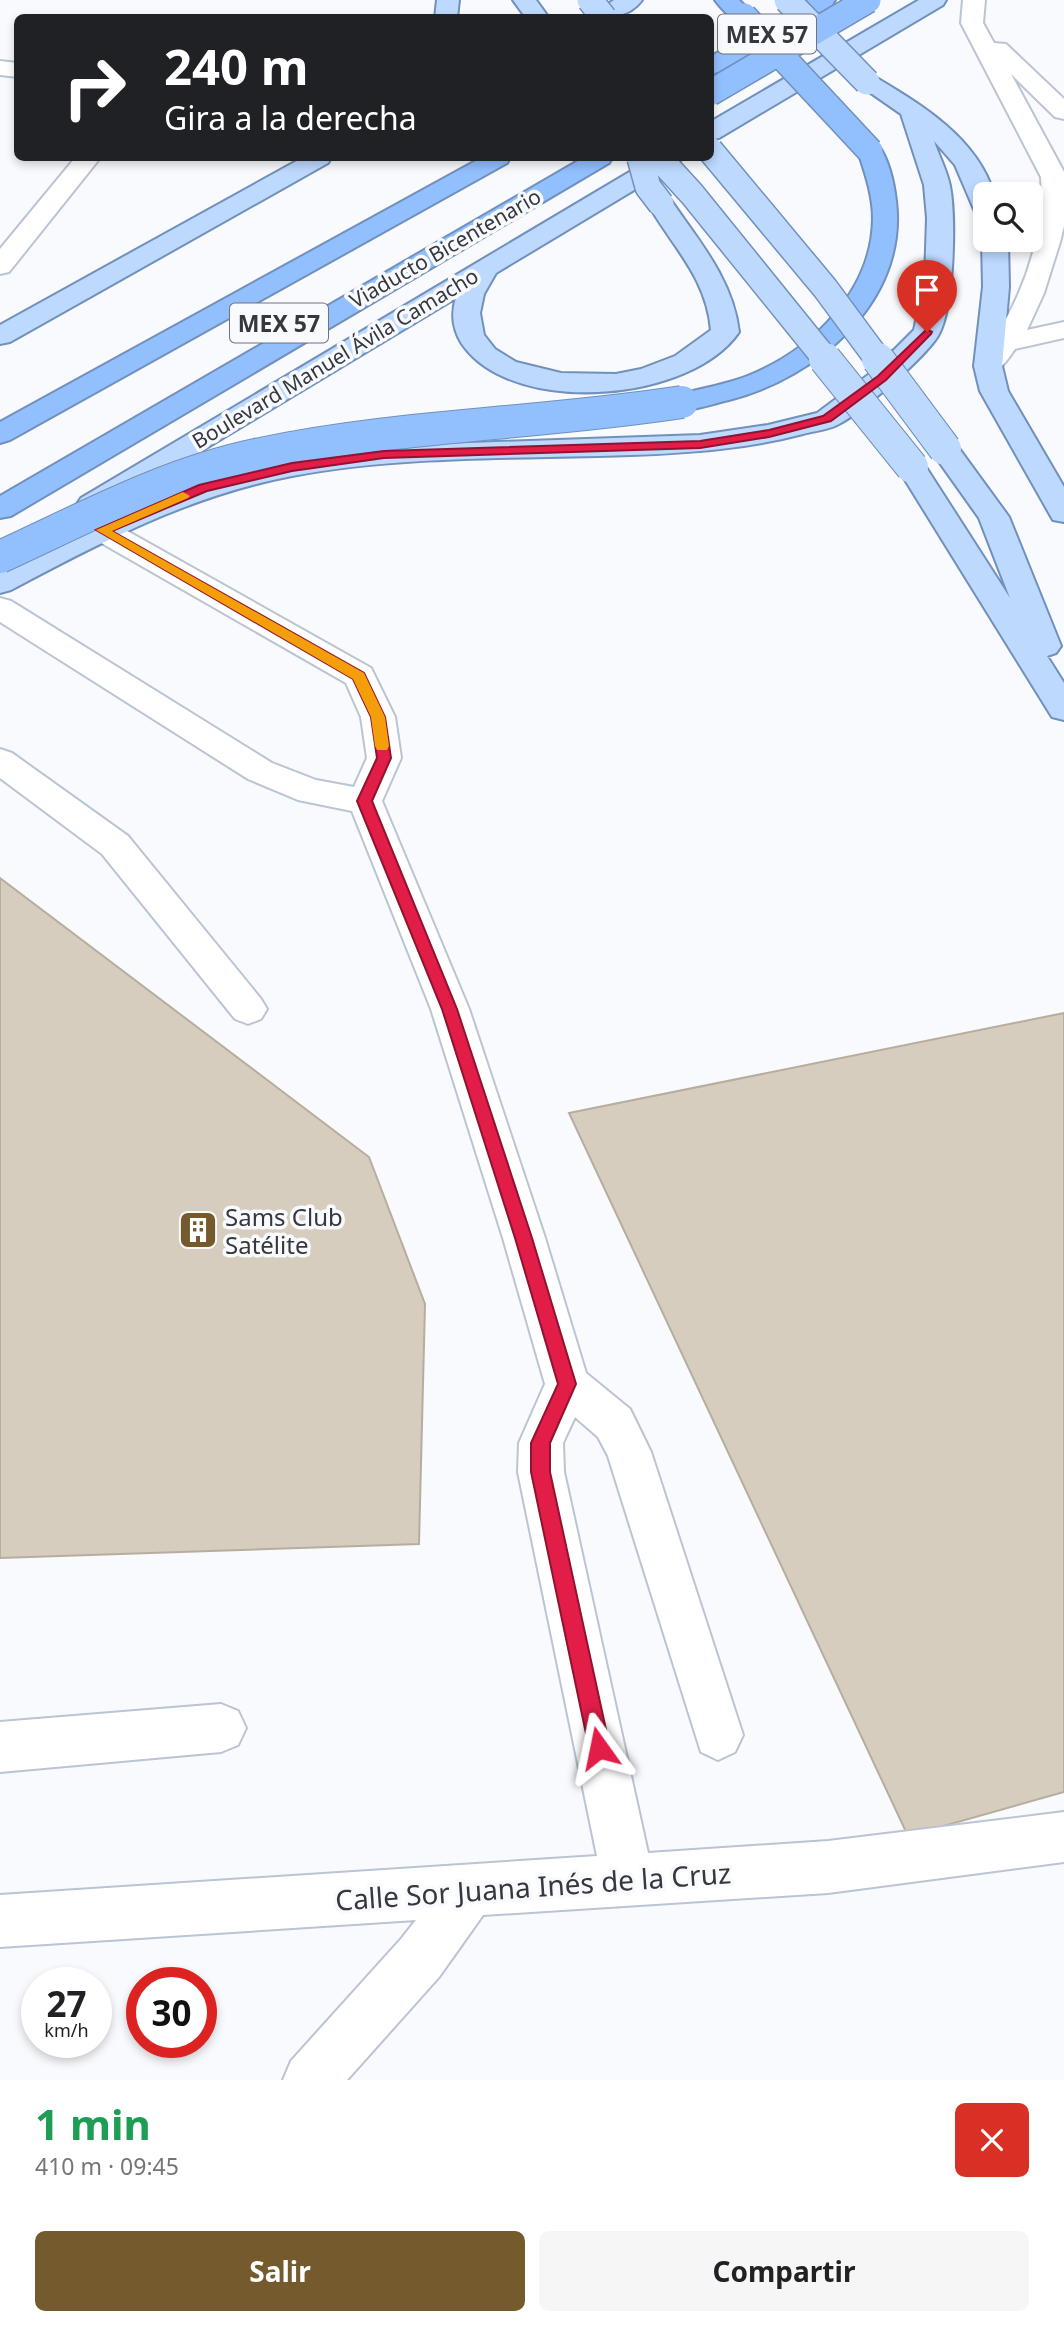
<!DOCTYPE html>
<html lang="es">
<head>
<meta charset="utf-8">
<style>
	body { margin:0; font-family:"Noto Sans",sans-serif; background:#f6f6f6; color:#202124; height:100vh; display:flex; flex-direction:column; font-size:26px; white-space:nowrap }
	* { box-sizing:border-box; margin:0 }
	p { font-size:23px; color:#757577 }
	.icon { flex:none; width:38px; height:38px; fill:none; stroke:currentColor; stroke-width:2; stroke-linecap:round; stroke-linejoin:round }
	.map { position:relative; height:2080px; overflow:hidden }
	.details { display:flex; flex-direction:column; background:#fff; flex:1 }
	.details>* { flex:none }
	.banner { position:absolute; left:14px; top:14px; width:700px; height:147px; border-radius:10px; box-shadow:0 4px 10px #0003; background:#202124; color:#fff; overflow:hidden }
	.controls { position:absolute; left:973px; top:182px; display:grid; gap:14px }
	.controls a { display:grid; place-items:center; width:70px; height:70px; border-radius:10px; background:#fff; box-shadow:0 4px 10px #0003; font-size:35px }
	.speed { position:absolute; left:21px; top:1967px; display:flex; gap:14px; font-size:35px; font-weight:700; text-align:center }
	.speed>* { display:grid; place-content:center; width:91px; height:91px; border-radius:50%; background:#fff; box-shadow:0 4px 10px #0003; line-height:1 }
	.speed small { font-size:18px; font-weight:400 }
	.speed .limit { border:10px solid #d22; background:#fff; color:#111 }
	.pin { position:absolute; display:grid; place-items:center; width:60px; height:60px; color:#fff; margin:-72px -30px; border-radius:50% 50% 50% 0; rotate:-45deg; box-shadow:0 0 7px #0007 }
	.pin .icon { rotate:45deg }
	.me { position:absolute; width:77px; margin:-38px; rotate:348deg; stroke-linejoin:round; filter:drop-shadow(0 0 5px #0008) }
	.turn { display:flex; align-items:center; gap:24px; height:147px; padding:0 35px; font-size:32px }
	.turn .icon { width:91px; height:91px; stroke-width:2.5 }
	.turn b { display:block; font-size:49px; line-height:60px }
	.round { display:grid; place-items:center; flex:none; width:74px; height:74px; border-radius:10px; background:#f6f6f6 }
	.summary { display:flex; align-items:center; justify-content:space-between; height:119px; padding:0 35px }
	h1 { font-size:42px; font-weight:700; line-height:52px; color:#1e9e55 }
	.primary-button { display:flex; gap:14px; margin-top:auto; padding:14px 35px }
	.primary-button a { flex:1; height:80px; border-radius:10px; background:#755a2d; color:#fff; font-size:28px; font-weight:700; line-height:80px; text-align:center }
	.primary-button a+a { background:#f6f6f6; color:#202124 }
	.map>svg:first-child { display:block }
	.building { fill:#d7cdbe; stroke:#b7ad9e; stroke-width:2 }
	.lines { fill:none; stroke-linecap:round; stroke-linejoin:round }
	.minor-casing { stroke:#bac4d3; stroke-width:4 }
	.major-casing { stroke:#7190bb; stroke-width:4 }
	.highway-casing { stroke:#7190bb; stroke-width:4 }
	.minor { fill:#fff; fill-rule:evenodd }
	.major { fill:#bed9fe; fill-rule:evenodd }
	.highway { fill:#92bffe; fill-rule:evenodd }
	.major-bridge-far1-casing { stroke:#7190bb; stroke-width:28; stroke-linecap:butt }
	.major-bridge-casing { stroke:#7190bb; stroke-width:34; stroke-linecap:butt }
	.highway-bridge-far1-casing { stroke:#7190bb; stroke-width:28; stroke-linecap:butt }
	.highway-bridge-casing { stroke:#7190bb; stroke-width:34; stroke-linecap:butt }
	.major-bridge-far1 { stroke:#bed9fe; stroke-width:25 }
	.major-bridge { stroke:#bed9fe; stroke-width:32 }
	.highway-bridge-far1 { stroke:#92bffe; stroke-width:25 }
	.highway-bridge { stroke:#92bffe; stroke-width:32 }
	.route { fill:#e11d48; stroke:#92132f; stroke-width:2 }
	.slow { fill:#f59e0b }
	.labels { text-anchor:middle; dominant-baseline:central; stroke-width:7; stroke-linejoin:round; paint-order:stroke }
	.far-street-label { font-size:21px; fill:#35393f; stroke:#f8fafd }
	.shield { fill:#f8fafd; stroke:#707378; stroke-width:2 }
	.shield-label { font-size:23px; font-weight:bold; fill:#35393f }
	.poi-label { font-size:24px; fill:#35393f; stroke:#f8fafd; text-anchor:start }
	.near-street-label { font-size:28px; fill:#35393f; stroke:#f8fafd }
</style>
</head>
<body>
<div class="map">
<svg width="1064" height="2080" viewBox="0 0 1064 2080">
	<rect width="100%" height="100%" fill="#f8fafd"/>
	<path class="building" d="M0 878 369 1157 425 1304 419 1544 0 1558Z
		M1064 1013V1792L908 1836 569 1113Z"/>
	<g class="lines">
		<g class="minor-casing">
			<path id="minor" d="M963 0H985L983 23 994 43 1006 44 1064 99V119L1055 117 1011 74 1064 172V226L1060 242 1044 293 1027 330 1064 322V338L1015 349C1004 364 998 377 978 372L974 366C983 353 994 340 1002 326 1027 284 1045 227 1041 177L961 23Z
				M0 61 18 63V77L0 75Z
				M75 158H100L9 272 0 274V249Z
				M102 521 113 523 371 668 395 717 401 758 382 801 469 1009 545 1238 586 1373 630 1409 651 1452 743 1735 735 1752 718 1760 701 1752 608 1456 598 1437 575 1417 563 1443 564 1472 648 1853 828 1841 1064 1812V1862L828 1893 483 1915 439 1977 347 2080H283L291 2061 401 1939 416 1920 0 1947V1895L597 1856 518 1472 519 1443 545 1384 503 1238 431 1009 352 811 298 800 248 779 0 622V598L11 601 272 763 316 780 354 787 367 758 361 717 346 683 91 537 87 530 91 523Z
				M0 749 12 753 128 836 261 999 267 1009 261 1019 248 1024 235 1019 102 854 0 778Z
				M221 1704 238 1711 246 1728 238 1745 221 1752 0 1772V1722Z"/>
		</g>
		<g class="major-casing">
			<path id="major" d="M437 0H459L457 18H435Z
				M513 0H536L549 18H526Z
				M614 0H642C629 18 607 18 587 18Z
				M919 0H946L943 5 719 138 710 140V122Z
				M867 75 875 77C922 105 977 138 994 194H985V217L976 214 955 165 934 141C939 156 947 171 950 186 956 217 954 307 939 334 929 354 859 415 837 425 827 430 814 431 803 434 746 449 690 453 631 455 519 459 403 455 292 476 191 495 101 542 11 590L0 593V570L77 529 192 482 292 458 384 446 700 435 768 425 817 413 872 372 914 330 925 280 927 218 924 185 901 114 855 82 859 77Z
				M302 158H331L328 163 10 342 0 344V325Z
				M653 158H682L679 163 496 273 484 294 480 313 484 335 495 349 516 362 561 373 616 374 641 369 675 356 711 330C706 277 674 249 648 204L652 199 661 196 670 199C699 241 733 280 739 332 691 402 518 416 465 348 454 334 450 316 456 298L103 510 92 513 81 510 77 504 81 498Z
				M985 235V240H1008L1009 287 1002 366 1008 391 1064 487V522L1053 520 1049 513 980 391 974 366 983 287 982 240Z
				M945 440 955 443 1009 517 1061 646 1056 653 1047 656 1064 683V720L1052 717 897 467 902 461 912 458 922 461 1010 598 979 518 930 449 935 443Z"/>
		</g>
		<g class="highway-casing">
			<path id="highway" d="M715 0H739L755 16 752 21C736 25 724 12 715 0Z
				M808 0H835L832 5 718 72 710 74V57Z
				M870 144 879 146C889 161 894 183 896 201 908 301 818 377 729 400 711 404 690 413 672 408L668 402 672 396C698 389 725 385 750 375 813 349 872 291 873 219 873 195 865 173 858 151L861 146Z
				M481 158H510L507 163 10 440 0 443V422Z
				M583 158H612L609 163 11 516 0 518V496Z"/>
		</g>
		<use href="#minor" class="minor"/>
		<use href="#major" class="major"/>
		<use href="#highway" class="highway"/>
		<g class="major-bridge-far1-casing">
			<path id="major-bridge-far1" d="M590 0 604 18
				M787 0 867 82
				M710 150 825 288 879 361
				M640 158 648 187 661 204
				M659 158 692 194 827 361"/>
		</g>
		<g class="major-bridge-casing">
			<path id="major-bridge" d="M825 359 912 467
				M878 359 945 449"/>
		</g>
		<g class="highway-bridge-far1-casing">
			<path id="highway-bridge-far1" d="M744 16 870 151
				M710 93 868 0"/>
		</g>
		<g class="highway-bridge-casing">
			<path id="highway-bridge" d="M0 557C83 519 165 474 256 455 396 425 540 424 682 402"/>
		</g>
		<use href="#major-bridge-far1" class="major-bridge-far1"/>
		<use href="#major-bridge" class="major-bridge"/>
		<use href="#highway-bridge-far1" class="highway-bridge-far1"/>
		<use href="#highway-bridge" class="highway-bridge"/>
	</g>
	<path class="route" d="M927 329 932 332 931 334 886 380 831 421 769 437 700 448 384 458 292 471 207 491 112 531 364 673 385 717 391 758 372 801 457 1009 532 1238 576 1384 550 1443V1472L610 1748 607 1756 599 1759 592 1756 589 1748 531 1472V1443L558 1384 515 1238 442 1009 357 801 377 758 371 717 353 679 96 530 199 485 292 463 384 451 700 441 769 430 823 416 878 376Z"/>
	<path class="slow" d="M183 492 190 496 188 498 112 531 364 673 385 717 389 746 387 750H377L375 746 371 717 353 679 96 530Z"/>
	<defs>
		<g id="building-square" transform="scale(2.0125)"><rect x="-9" y="-9" width="18" height="18" rx="4" fill="#755a2d" stroke="#f8fafd"/><path d="M-4-6H4V6H1V3H-1V6H-4ZM-2.5-4.3h1.7v1.8h-1.7ZM.8-4.3h1.7v1.8H.8ZM-2.5-1h1.7V.8h-1.7ZM.8-1h1.7V.8H.8Z" fill="#fff"/></g>
	</defs>
	<g fill-rule="evenodd">
		<use href="#building-square" x="198" y="1230"/>
	</g>
	<g class="labels">
		<g class="far-street-label">
			<text transform="translate(445 248) rotate(-30)">Viaducto Bicentenario</text>
			<text transform="translate(335 358) rotate(-31)">Boulevard Manuel Ávila Camacho</text>
		</g>
		<g class="shield">
			<rect x="718" y="14.5" width="98" height="39" rx="5"/>
			<rect x="230" y="303.5" width="98" height="39" rx="5"/>
		</g>
		<g class="shield-label">
			<text x="767" y="34">MEX 57</text>
			<text x="279" y="323">MEX 57</text>
		</g>
		<g class="poi-label">
			<text x="225" y="1216">Sams Club<tspan x="225" dy="28">Satélite</tspan></text>
		</g>
		<g class="near-street-label">
			<text transform="translate(533 1886) rotate(-4)">Calle Sor Juana Inés de la Cruz</text>
		</g>
	</g>
</svg>
<div class="controls">
<a><svg class="icon" aria-label="search" viewBox="0 0 24 24"><circle cx="10" cy="10" r="6"/><path d="M15 15l6 6"/></svg></a>
</div>
<div class="speed"><div>27<small>km/h</small></div><div class="limit">30</div></div>
<div class="pin" style="left:927px;top:332px;background:#d93025"><svg class="icon" aria-label="arrive" viewBox="0 0 24 24"><path d="M6 21V4h12l-3 4 3 4H6"/></svg></div>
<svg class="me" style="left:599px;top:1748px" viewBox="-20 -20 40 40"><path d="M0-17L14 15 0 8-14 15z" fill="#e11d48" stroke="#fff" stroke-width="4"/></svg>
<div class="banner">
<div class="turn"><svg class="icon" aria-label="right" viewBox="0 0 24 24"><path d="M7 20v-9h11M14 6l5 5-5 5"/></svg><div><b>240 m</b>Gira a la derecha</div></div>
</div>
</div>
<section class="details">
<div class="summary"><div><h1>1 min</h1><p>410 m · 09:45</p></div><a class="round" style="background:#d93025;color:#fff"><svg class="icon" aria-label="close" viewBox="0 0 24 24"><path d="M6 6l12 12M18 6L6 18"/></svg></a></div>
<div class="primary-button"><a>Salir</a><a>Compartir</a></div>
</section>
</body>
</html>
